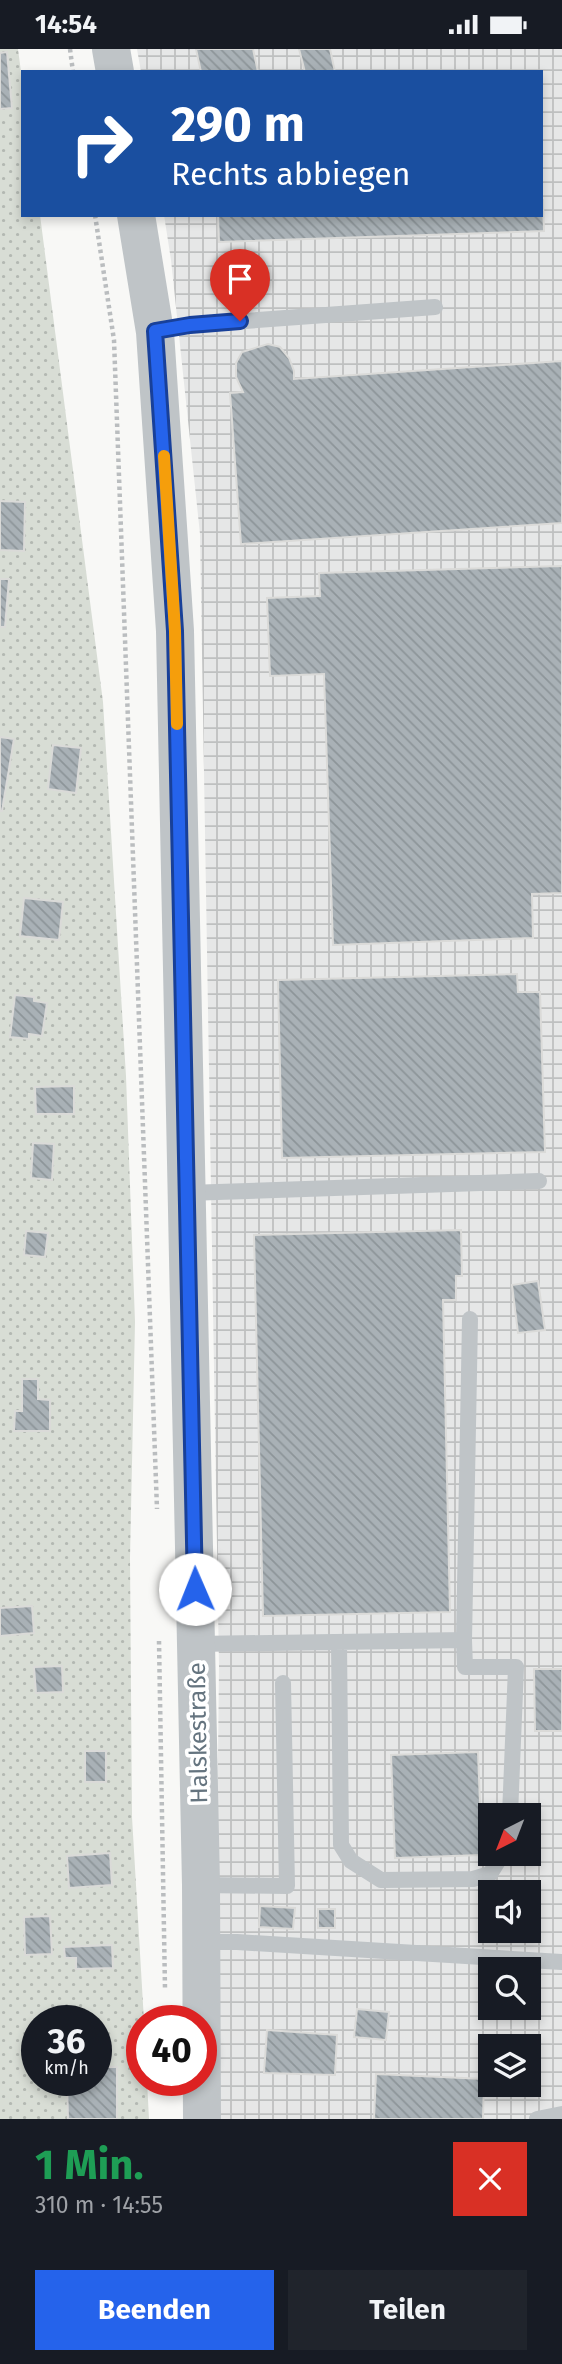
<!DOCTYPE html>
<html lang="de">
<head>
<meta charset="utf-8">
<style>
	body { margin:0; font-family:"Fira Sans",sans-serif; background:#20242c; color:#f1f3f6; height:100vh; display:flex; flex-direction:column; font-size:26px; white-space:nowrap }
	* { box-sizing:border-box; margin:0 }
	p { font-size:23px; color:#9ea1a6 }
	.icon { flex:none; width:38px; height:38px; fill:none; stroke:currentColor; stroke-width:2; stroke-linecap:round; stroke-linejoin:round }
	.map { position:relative; height:2070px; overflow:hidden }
	.sheet { display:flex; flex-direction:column; background:#171b24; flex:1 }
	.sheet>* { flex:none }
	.hud { position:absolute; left:21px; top:21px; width:522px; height:147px; border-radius:0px; box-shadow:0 4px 10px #0003; background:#1a4fa0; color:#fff; overflow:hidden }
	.needle { width:46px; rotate:222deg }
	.fabs { position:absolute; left:478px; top:1754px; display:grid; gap:14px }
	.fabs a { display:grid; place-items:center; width:63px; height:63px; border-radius:0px; background:#171b24; box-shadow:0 4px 10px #0003; font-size:35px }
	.speed { position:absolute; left:21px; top:1956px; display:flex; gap:14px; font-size:35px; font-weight:700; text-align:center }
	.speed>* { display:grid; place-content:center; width:91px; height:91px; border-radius:50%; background:#171b24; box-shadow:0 4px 10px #0003; line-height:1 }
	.speed small { font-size:18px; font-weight:400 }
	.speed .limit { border:10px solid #d22; background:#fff; color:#111 }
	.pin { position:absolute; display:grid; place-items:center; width:60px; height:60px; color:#fff; margin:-72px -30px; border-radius:50% 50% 50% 0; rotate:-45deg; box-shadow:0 0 7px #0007 }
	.pin .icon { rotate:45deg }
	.me { position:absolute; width:77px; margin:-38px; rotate:359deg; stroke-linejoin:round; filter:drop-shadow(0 0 5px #0008) }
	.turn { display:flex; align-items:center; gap:24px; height:147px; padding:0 35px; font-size:32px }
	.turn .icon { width:91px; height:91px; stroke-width:2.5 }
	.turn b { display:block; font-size:49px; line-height:60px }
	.round { display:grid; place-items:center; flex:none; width:74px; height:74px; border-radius:0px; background:#20242c }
	.head { display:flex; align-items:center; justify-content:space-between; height:119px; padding:0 35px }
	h1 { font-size:42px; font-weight:700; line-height:52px; color:#1e9e55 }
	.cta { display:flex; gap:14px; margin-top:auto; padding:14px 35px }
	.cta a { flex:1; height:80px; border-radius:0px; background:#2563eb; color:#fff; font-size:28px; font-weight:700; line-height:80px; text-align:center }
	.cta a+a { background:#20242c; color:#f1f3f6 }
	.status { display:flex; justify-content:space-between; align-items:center; height:49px; padding:0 35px; background:#171b24; direction:ltr }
	.status svg { height:19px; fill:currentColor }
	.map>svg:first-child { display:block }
	.industrial { fill:url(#industrial-grid); fill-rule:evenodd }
	.grass { fill:url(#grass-dots); fill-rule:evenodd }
	.building { fill:url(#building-back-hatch); stroke:#dadad8; stroke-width:2 }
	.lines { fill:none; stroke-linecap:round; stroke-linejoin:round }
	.path { stroke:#babdbf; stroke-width:4.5; stroke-dasharray:3.5 3.5; stroke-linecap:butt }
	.service { stroke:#bfc4c7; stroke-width:16 }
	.tertiary { stroke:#bfc4c7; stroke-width:38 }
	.route-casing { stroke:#184099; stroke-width:18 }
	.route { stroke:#2563eb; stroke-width:12 }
	.slow { stroke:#f59e0b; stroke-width:12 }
	.labels { text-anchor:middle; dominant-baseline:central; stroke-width:7; stroke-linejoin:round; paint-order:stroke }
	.street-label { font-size:24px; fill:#65747f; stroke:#fff }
</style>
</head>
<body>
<div class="status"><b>14:54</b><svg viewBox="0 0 49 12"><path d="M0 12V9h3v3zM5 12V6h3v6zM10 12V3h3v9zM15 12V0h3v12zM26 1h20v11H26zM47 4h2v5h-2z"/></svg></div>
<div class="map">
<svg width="562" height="2070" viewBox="0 0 562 2070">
	<defs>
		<pattern id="industrial-grid" width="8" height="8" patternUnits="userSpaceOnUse" patternTransform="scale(1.75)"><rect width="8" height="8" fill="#e6e7e7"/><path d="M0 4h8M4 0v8" fill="none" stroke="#bec0c0"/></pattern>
		<pattern id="grass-dots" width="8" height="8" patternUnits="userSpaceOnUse" patternTransform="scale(1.75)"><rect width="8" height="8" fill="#d8ddd5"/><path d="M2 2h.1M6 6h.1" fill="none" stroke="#b3b8b2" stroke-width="1.8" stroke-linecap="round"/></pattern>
		<pattern id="building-back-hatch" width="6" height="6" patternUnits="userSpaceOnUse" patternTransform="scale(1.75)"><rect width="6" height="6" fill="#a9b1b6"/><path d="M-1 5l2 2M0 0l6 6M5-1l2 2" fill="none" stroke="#8d9599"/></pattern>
	</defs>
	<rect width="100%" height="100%" fill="#f8f8f6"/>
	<path class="industrial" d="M137 0H562V2070H214L219 1617 200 485 171 211 164 166H541V23H141ZM490 1766H528V1804H490ZM490 1843H528V1881H490ZM490 1920H528V1958H490ZM490 1997H528V2035H490Z"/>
	<path class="grass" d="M0 0H18L23 38V166H40L103 653 126 1027 135 1273 130 1509 132 1768 144 1972H142V2032H147L149 2070H0ZM37 1972H96V2032H37Z"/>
	<path class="building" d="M196 0H253L258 23H201Z
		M299 0H330L335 23H305Z
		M7 3 12 59 0 60V4Z
		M541 151H543L544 182 219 193 218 166H541Z
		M268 295 280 298 289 309 294 322V330L562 312V474L241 495 230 344 243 343 236 328V314L242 303Z
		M0 452 25 453 24 502 0 501Z
		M562 517V844L532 845 533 889 333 896 324 625 270 627 267 549 320 547 319 524Z
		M0 530H9L5 578H0Z
		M0 688 14 690 2 762H0Z
		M53 696 81 699 76 744 48 740Z
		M24 849 63 853 59 891 20 887Z
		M517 925 518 943H540L545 1103 282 1109 278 931Z
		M15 946 34 948V952L47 954 42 987 29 985V990L10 988Z
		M74 1037V1065H36L35 1038Z
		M33 1094 54 1095 52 1131 31 1129Z
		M461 1181 462 1227H456V1251H443L450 1563 263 1567 254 1186Z
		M26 1182 48 1184 45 1208 24 1206Z
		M538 1232 545 1281 518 1284 512 1236Z
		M22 1330H38V1350L50 1351V1382H14L15 1362H22Z
		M32 1557 34 1584 0 1587V1559Z
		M62 1617 63 1643 36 1644 34 1618Z
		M534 1620H562V1682H535Z
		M85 1702H106V1733H85Z
		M478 1703 482 1806 395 1809 391 1706Z
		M110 1804 112 1836 69 1839 67 1807Z
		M260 1857 295 1859 293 1880 259 1878Z
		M318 1860H335V1879H318Z
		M50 1867 52 1905 25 1906 24 1868Z
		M112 1896 113 1919 76 1920V1909H65L64 1898Z
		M357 1960 389 1963 386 1991 354 1988Z
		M267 1981 337 1986 335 2026 264 2024Z
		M96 2018H117V2070H68L67 2032H96Z
		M376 2025 484 2030 483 2070H374Z"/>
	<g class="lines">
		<path class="path" d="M70 0 73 23
			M95 166 114 291 157 1460
			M159 1592 165 1940"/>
		<path class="service" d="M155 283 190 276 435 258
			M187 1144 539 1132
			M464 1591 465 1618H516L510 1766
			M339 1593 341 1796 351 1812 381 1831 473 1830 490 1825 503 1804
			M197 1595 464 1591 470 1270
			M201 1836 287 1837 283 1634
			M202 1893H237L562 1913
			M537 2070 562 2065"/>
		<path class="tertiary" d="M111 0 115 23
			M136 166 155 283 175 582 201 1836 202 2070"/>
	</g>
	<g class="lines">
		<g class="route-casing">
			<path id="route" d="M195 1540 175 582 155 282 190 276 240 272"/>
		</g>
		<use href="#route" class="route"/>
		<path class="slow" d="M164 407 175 582 177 675"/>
	</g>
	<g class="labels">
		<g class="street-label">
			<text transform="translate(198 1684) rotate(-91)">Halskestraße</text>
		</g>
	</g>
</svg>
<div class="fabs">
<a><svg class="needle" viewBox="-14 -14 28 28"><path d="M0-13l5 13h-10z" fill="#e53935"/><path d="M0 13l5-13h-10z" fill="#9ea1a6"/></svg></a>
<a><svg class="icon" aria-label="sound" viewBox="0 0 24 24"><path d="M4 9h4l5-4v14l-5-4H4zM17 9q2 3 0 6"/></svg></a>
<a><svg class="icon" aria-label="search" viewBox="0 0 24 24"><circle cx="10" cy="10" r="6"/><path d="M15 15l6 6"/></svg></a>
<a><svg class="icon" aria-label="layers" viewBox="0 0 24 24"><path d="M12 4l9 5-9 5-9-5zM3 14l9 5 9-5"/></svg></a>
</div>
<div class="speed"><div>36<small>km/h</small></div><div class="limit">40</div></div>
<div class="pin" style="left:240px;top:272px;background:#d93025"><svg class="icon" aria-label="arrive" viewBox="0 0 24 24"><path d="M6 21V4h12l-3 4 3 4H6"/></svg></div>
<svg class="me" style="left:195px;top:1540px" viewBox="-20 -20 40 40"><circle r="19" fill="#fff"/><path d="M0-13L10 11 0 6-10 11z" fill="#2563eb"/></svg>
<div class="hud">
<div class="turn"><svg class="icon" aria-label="right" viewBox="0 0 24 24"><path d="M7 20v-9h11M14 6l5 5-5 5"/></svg><div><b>290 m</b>Rechts abbiegen</div></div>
</div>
</div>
<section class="sheet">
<div class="head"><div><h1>1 Min.</h1><p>310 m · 14:55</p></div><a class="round" style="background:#d93025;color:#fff"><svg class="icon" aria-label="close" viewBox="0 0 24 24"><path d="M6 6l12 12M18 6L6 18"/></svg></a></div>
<div class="cta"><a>Beenden</a><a>Teilen</a></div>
</section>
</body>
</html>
